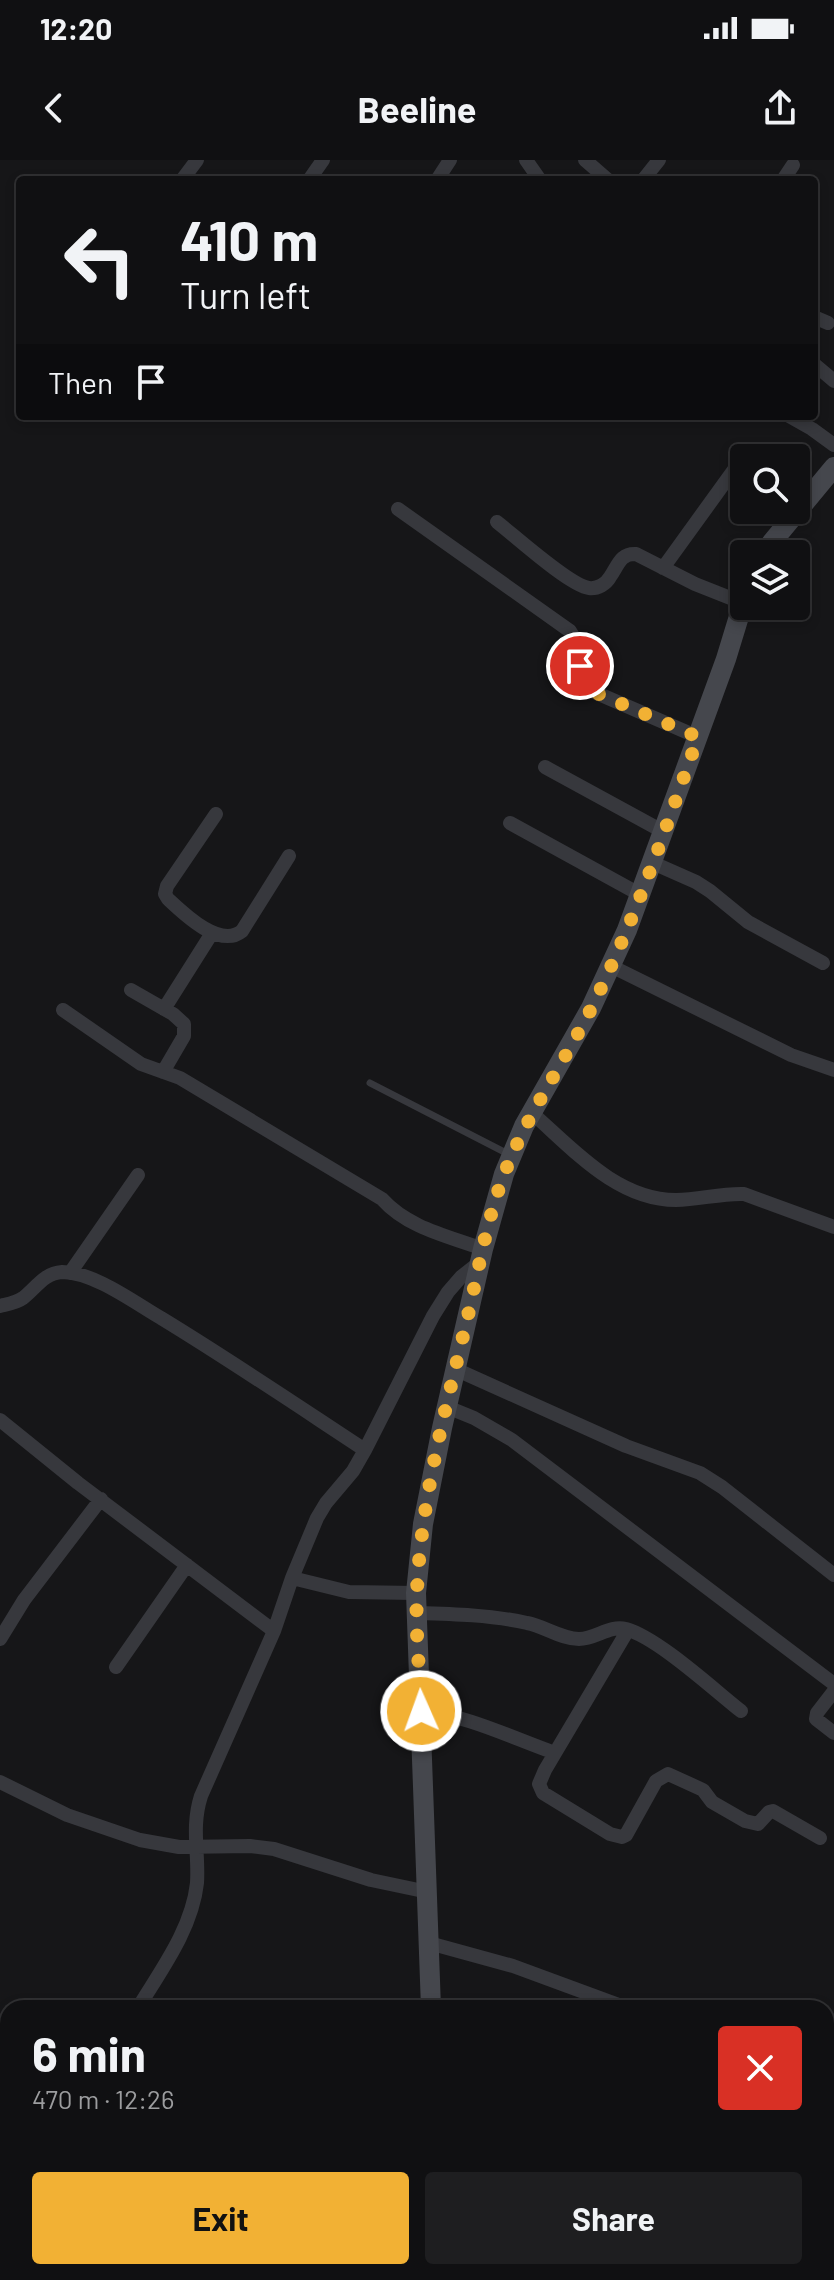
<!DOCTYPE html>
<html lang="en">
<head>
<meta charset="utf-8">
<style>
	body { margin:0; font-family:Barlow,sans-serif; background:#1e1e20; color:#f1f3f6; height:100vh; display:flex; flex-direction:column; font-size:30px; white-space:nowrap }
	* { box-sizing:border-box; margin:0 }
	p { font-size:26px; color:#9c9d9f }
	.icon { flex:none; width:44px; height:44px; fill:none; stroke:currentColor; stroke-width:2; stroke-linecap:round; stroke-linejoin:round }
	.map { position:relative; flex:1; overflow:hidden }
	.side { position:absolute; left:0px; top:1840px; width:834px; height:280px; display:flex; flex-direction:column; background:#101012; border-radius:24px 24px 0 0; box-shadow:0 4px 12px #0003,0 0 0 2px #303032 }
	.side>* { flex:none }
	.banner { position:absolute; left:16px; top:16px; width:802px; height:244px; border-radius:8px; box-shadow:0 4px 12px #0003,0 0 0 2px #303032; background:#101012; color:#f1f3f6; overflow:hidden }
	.tools { position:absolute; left:730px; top:284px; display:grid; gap:16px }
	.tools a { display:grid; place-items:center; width:80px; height:80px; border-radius:8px; background:#101012; box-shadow:0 4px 12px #0003,0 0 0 2px #303032; font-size:40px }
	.pin { position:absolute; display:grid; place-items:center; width:68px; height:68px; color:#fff; margin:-34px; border:4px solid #fff; border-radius:50%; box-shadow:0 2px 8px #0007 }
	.me { position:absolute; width:88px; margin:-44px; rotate:358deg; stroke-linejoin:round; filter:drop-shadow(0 0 6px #0008) }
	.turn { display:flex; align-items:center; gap:28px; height:168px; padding:0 32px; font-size:36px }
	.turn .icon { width:104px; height:104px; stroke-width:2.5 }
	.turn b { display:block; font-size:56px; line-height:68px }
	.then { display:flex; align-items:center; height:76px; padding:0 32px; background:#0003; gap:16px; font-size:30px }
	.round { display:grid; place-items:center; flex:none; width:84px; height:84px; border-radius:8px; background:#1e1e20 }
	.headline { display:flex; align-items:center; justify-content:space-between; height:136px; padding:0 32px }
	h1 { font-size:48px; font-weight:700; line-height:60px }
	.cta { display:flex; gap:16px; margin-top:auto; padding:16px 32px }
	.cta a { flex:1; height:92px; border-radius:8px; background:#f2b134; color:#111; font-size:32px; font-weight:700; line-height:92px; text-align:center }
	.cta a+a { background:#1e1e20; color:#f1f3f6 }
	.status { display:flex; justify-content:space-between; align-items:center; height:56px; padding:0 40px; background:#101012; direction:ltr }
	.status svg { height:22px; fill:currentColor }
	header { display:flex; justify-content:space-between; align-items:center; height:104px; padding:0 32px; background:#101012; font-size:36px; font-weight:700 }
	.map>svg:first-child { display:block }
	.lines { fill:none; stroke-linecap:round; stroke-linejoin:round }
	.lane { stroke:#37383d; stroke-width:7 }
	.street { stroke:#37383d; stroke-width:14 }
	.secondary { stroke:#45474d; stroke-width:20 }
	.route { stroke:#f2b134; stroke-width:14; stroke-dasharray:0 25.2 }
</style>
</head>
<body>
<div class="status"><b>12:20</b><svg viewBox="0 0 49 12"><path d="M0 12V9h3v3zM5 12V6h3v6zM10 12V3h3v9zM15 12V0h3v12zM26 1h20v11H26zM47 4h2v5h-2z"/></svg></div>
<header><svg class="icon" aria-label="back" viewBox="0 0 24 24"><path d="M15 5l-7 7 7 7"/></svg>Beeline<svg class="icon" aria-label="share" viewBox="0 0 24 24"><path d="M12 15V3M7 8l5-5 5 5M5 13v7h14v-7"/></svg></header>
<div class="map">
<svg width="834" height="2120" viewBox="0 0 834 2120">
	<rect width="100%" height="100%" fill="#161618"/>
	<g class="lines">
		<path class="lane" d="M370 923 510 995"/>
		<path class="street" d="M526 0 540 20
			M585 0 608 20
			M182 20 197 0
			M309 20 323 0
			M437 20 450 0
			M643 20 659 0
			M783 20 793 5
			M814 157 828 163
			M814 204 834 221
			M789 256 812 269 834 285
			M398 349 570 471C585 492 575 507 592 531L698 577
			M497 362C515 376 570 426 589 428 598 429 606 424 610 417 618 406 620 393 636 394L695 424 743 443
			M663 408 741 300
			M545 607 664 672
			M216 654 167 726 165 734 168 739C184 754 220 789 242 771L289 696
			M510 663 641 735
			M653 703 696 722 710 731 748 762 823 803
			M611 806 791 895 834 910
			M131 830 173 854 184 864V876L163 912
			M164 849 212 773
			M63 850 141 904 180 918 382 1039C408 1068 448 1076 483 1089
			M532 953C573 989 617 1040 676 1040 699 1040 721 1033 744 1034L834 1067
			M70 1113 138 1015
			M0 1146C8 1144 16 1143 23 1138 36 1128 44 1113 62 1112 94 1112 135 1143 161 1158 230 1200 298 1246 365 1290
			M455 1209 626 1286 700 1313 722 1327 834 1415
			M447 1247 474 1258 512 1280 834 1524
			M0 1260 78 1323 274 1471
			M292 1418 349 1432 416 1433
			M417 1453C454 1454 491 1455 527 1463 544 1466 561 1479 579 1479 596 1479 609 1465 626 1469 658 1478 713 1529 741 1551
			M628 1470 545 1610 539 1624 543 1633 610 1674 622 1677 626 1675 656 1621 668 1614 703 1630 712 1642 745 1661 758 1664 769 1652 773 1651 820 1678
			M0 1479 24 1440 101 1339
			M116 1507 187 1405
			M834 1531 817 1553 816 1559 834 1573
			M421 1551C467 1555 512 1578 555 1593
			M0 1622 67 1655 140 1680 179 1687 250 1686 274 1689 371 1720 428 1732
			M429 1783 513 1806 627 1848
			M138 1848C161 1810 192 1769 197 1723 199 1693 191 1667 201 1636L274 1471 292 1418 317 1358 326 1343 353 1311 365 1290 433 1156 448 1132 461 1117 480 1102
			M0 1873 8 1878
			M0 2111 8 2088"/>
		<path class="secondary" d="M765 394 772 382 834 307
			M431 1848 416 1433 423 1364 442 1268 483 1089 504 1014 524 966 591 848 627 770 726 499 744 440
			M439 2112 440 2120"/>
	</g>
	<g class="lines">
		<path class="route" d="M421 1551C420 1512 415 1471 417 1431 421 1341 445 1251 466 1164 478 1114 486 1061 505 1012 528 953 564 903 592 847 635 760 666 668 698 577L592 531 582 515 580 506"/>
	</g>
</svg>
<div class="tools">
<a><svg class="icon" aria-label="search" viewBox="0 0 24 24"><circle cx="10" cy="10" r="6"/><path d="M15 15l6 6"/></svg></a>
<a><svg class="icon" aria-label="layers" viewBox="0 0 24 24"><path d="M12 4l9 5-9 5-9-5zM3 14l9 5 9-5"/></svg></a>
</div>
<div class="pin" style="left:580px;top:506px;background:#d93025"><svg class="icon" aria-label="arrive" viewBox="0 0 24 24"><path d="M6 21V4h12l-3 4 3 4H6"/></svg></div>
<svg class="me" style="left:421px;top:1551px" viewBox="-20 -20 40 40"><circle r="17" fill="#f2b134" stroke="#fff" stroke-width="3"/><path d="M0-11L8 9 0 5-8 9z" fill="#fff"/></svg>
<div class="banner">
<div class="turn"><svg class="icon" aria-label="left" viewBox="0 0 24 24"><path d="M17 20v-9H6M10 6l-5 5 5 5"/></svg><div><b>410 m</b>Turn left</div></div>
<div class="then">Then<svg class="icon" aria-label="arrive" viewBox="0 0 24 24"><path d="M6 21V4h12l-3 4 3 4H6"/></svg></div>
</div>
<section class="side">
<div class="headline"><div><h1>6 min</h1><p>470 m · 12:26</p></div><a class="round" style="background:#d93025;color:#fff"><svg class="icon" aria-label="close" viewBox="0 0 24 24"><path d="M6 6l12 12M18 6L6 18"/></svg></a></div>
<div class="cta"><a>Exit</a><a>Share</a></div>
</section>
</div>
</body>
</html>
